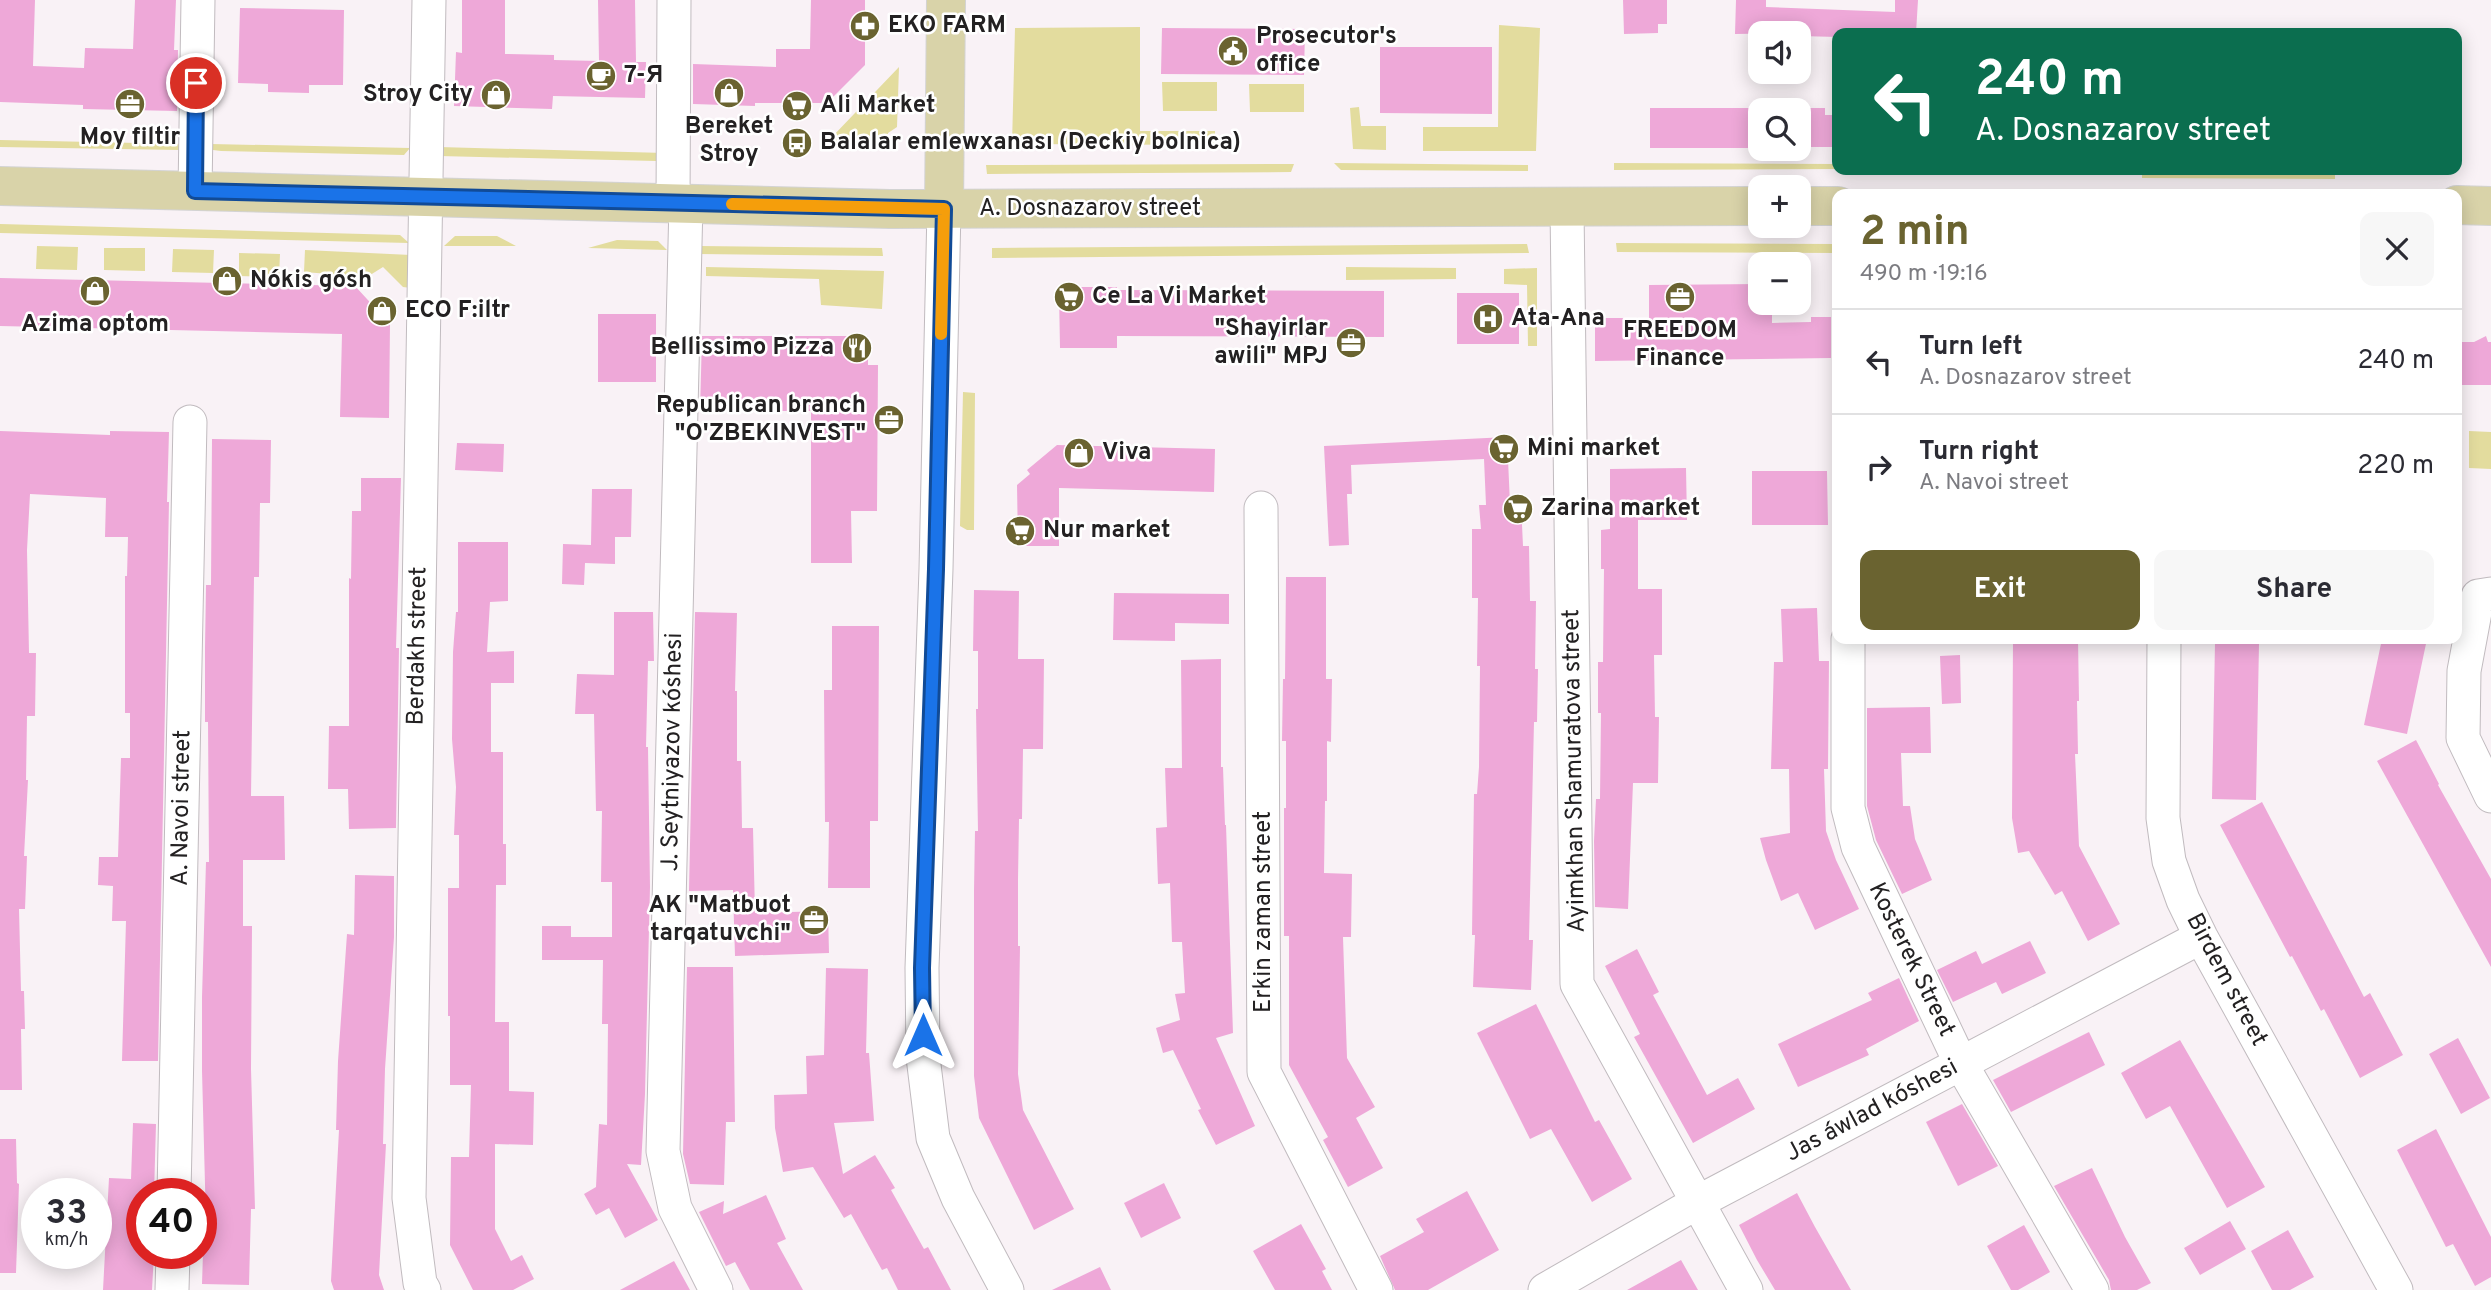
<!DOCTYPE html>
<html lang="en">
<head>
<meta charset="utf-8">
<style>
	body { margin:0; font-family:Overpass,sans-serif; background:#f7f7f7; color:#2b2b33; height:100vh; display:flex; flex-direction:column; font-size:26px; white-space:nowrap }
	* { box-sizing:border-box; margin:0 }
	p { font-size:23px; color:#7c7c81 }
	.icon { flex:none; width:38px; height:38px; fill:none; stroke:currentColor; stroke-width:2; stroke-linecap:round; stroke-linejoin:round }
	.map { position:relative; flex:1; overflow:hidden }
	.side { position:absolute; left:1832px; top:189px; width:630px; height:455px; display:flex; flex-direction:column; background:#fff; border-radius:14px; box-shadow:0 4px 18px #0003 }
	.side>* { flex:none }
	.banner { position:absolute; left:1832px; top:28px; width:630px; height:147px; border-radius:14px; box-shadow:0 4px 18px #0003; background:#0b6e4f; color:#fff; overflow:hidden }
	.controls { position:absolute; left:1748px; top:21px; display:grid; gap:14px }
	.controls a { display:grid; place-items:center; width:63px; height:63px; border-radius:14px; background:#fff; box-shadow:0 4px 18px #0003; font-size:35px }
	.speed { position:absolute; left:21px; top:1178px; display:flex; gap:14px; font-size:35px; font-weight:700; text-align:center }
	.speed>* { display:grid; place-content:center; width:91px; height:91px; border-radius:50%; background:#fff; box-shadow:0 4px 18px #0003; line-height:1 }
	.speed small { font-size:18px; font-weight:400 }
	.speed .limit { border:10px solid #d22; background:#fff; color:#111 }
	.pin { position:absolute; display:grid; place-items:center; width:60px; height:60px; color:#fff; margin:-30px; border:4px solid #fff; border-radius:50%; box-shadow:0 2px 7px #0007 }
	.me { position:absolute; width:77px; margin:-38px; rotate:0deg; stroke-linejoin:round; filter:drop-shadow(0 0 5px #0008) }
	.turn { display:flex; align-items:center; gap:24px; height:147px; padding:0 28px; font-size:32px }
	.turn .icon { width:91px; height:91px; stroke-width:2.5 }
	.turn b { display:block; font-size:49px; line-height:60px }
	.round { display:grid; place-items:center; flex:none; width:74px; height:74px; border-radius:14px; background:#f7f7f7 }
	.head { display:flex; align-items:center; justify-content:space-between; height:119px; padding:0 28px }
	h1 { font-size:42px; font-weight:700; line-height:52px; color:#6a6330 }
	.action { display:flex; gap:14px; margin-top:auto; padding:14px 28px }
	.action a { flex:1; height:80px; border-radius:14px; background:#6a6330; color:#fff; font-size:28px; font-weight:700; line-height:80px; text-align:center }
	.action a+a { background:#f7f7f7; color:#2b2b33 }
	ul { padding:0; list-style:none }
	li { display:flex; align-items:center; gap:21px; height:105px; padding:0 28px; border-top:2px solid #e1e1e2 }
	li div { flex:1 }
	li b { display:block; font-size:26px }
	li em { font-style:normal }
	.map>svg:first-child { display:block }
	.green { fill:#e3dc9e }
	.building { fill:#eea8d8 }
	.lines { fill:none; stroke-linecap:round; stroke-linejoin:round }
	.minor-casing { stroke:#c1bbbf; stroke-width:35 }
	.major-casing { stroke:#d3d3d3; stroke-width:40 }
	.minor { stroke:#fff; stroke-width:33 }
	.major { stroke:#d9d3a9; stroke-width:38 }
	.route-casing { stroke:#114b97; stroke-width:18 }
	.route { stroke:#1a73e8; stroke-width:12 }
	.slow { stroke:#f59e0b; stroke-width:12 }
	.labels { text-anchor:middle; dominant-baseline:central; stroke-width:5; stroke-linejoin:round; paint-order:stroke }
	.poi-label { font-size:24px; font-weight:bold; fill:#232122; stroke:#fff; text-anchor:start }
	.street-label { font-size:24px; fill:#232122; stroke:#fff }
</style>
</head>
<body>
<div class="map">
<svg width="2491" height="1290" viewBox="0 0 2491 1290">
	<rect width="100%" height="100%" fill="#f9f2f6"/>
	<path class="green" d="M1499 25 1540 28 1536 151H1423V127H1498Z
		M1140 27V131H1215V145L1012 144 1015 28Z
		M899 67 897 127 888 133 887 148 830 147 832 137Z
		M1162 82H1217V111H1163Z
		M1249 84H1304V112H1250Z
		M1359 107 1361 126H1386V150L1353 149 1350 108Z
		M0 140 185 144 179 150 0 147Z
		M211 144 410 148 404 155 221 151 213 150Z
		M439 147 665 153 656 161 439 156Z
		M1334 163 1528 165V171L1341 170Z
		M1614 163 1837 164 1838 169 1614 170Z
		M1294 164 1291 172 987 174 986 165Z
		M2142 170H2335V179L2142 178Z
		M0 224 400 235 409 243 0 233Z
		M455 236H497L516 246H444Z
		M617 240 658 241 667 250 588 248Z
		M1616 243 1836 244 1837 253 1617 252Z
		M1527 244 1529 253 992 258V248Z
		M37 246 78 247 77 270 36 269Z
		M700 246 882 248 883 256 699 254Z
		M104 248H145V271L104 270Z
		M173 249 214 250 213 273 172 272Z
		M305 250 411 255V288L403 287 383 267 367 277 304 272Z
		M239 253 280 254 279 277 239 276Z
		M706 267 884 271 882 309 821 305 819 279 706 276Z
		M1346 267 1456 268V279L1346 280Z
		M1537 268V346H1528L1527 285 1504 284V269Z
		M963 392 975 393 974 530H967L960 526Z
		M2469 431 2491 432V469L2469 468Z"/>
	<path class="building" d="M0 0H35L33 66 84 68 85 48 133 49 135 0H176L174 50H178L177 111 83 109V105L0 102Z
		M462 0H505V54L554 55V60L599 61 598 0H635L636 62H646L645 98 553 96 552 109 454 106 456 52 462 53Z
		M811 0H865V65L827 103H755V106L693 104V64L776 67V49H810Z
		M1623 0H1667V24H1658V33L1624 34Z
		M1736 0H1766V7L1895 12V0H1918L1916 33H1838V37L1799 36V33L1735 34Z
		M240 8 344 10 343 85H309V93L268 92V84L238 83Z
		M1162 28 1305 29 1304 75 1161 74Z
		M1380 47H1492V114L1380 113Z
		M1650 108H1760V148H1650Z
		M1799 108H1825V115H1838V147H1799Z
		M0 278 355 286 390 324 389 418 340 417 342 334 0 326Z
		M1760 284V303H1772V323L1811 322V317H1831V358L1595 361V318H1649V285Z
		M1065 287H1117V290L1384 291V337L1117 336V348H1060L1059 293Z
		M1457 293H1519V344H1457Z
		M598 314H656V382H598Z
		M702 336H868V365H878L877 511H851L852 563H811V411H700Z
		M2486 336 2488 342H2491V385H2457V342H2474Z
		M0 431 110 435V431L169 432 167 502H169L158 1061H122L126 921H112L113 886 98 885 99 857H118L121 758H130V713H125V576H127L128 537H105L106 498 30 494 27 550 29 653H36L35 716H27L26 780H28L24 856H27L25 909H19L21 991H24L25 1029H21L22 1090H0Z
		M1507 437 1510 504 1521 503 1523 546H1529L1530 601H1536L1535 669H1538L1537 722H1534L1529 940H1533L1531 990 1473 987 1475 935H1472L1473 860 1474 794H1477L1479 767 1480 666H1477L1478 598H1472V529H1481L1479 505H1486L1484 459 1351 465 1352 494H1347L1349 545 1329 546 1324 446Z
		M212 439 271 440 270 503H260L259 577H254L251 796H284L285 860H243V926H252L251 1069 255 1209H251L249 1285 202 1284 204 1222H206L202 1071V997L206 862H209L208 722H205V648L206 585H211Z
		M457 443 504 444 503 472 455 470Z
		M1057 445 1215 449 1214 492 1059 488V546H1018L1017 485 1030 474 1027 470Z
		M1686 468 1687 520H1638V589H1662V655H1654L1655 717H1659L1658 783H1633L1628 909 1595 907 1594 841 1596 799H1600L1601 713H1598V662H1603L1604 569H1601V530L1610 529V469Z
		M1752 471H1827L1828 525H1752Z
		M361 478H401L396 648H399L396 828 349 829 348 789H328L329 726H349V578L351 579 352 511H361Z
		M592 489H632L631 537H615V564L585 563 584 585 562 584 563 544 591 545Z
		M458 542H508V601L490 602 487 652 514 651V683H491V752H503V844H506V885H496L495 1022H509V1091L534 1092 533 1145 495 1144V1229L511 1261 522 1255 534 1279 513 1290H473L450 1245 451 1157H469L471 1085H450V1016H448V888H459V835H454L456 787 452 739 453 652 456 612H458Z
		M1286 577H1326V679H1332L1331 742 1327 741V801H1325L1324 873 1352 874 1351 937H1343L1347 1058 1375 1107 1356 1118 1383 1168 1348 1187 1323 1140 1328 1137 1289 1065V936H1284V808H1286V741H1282L1283 679H1285Z
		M974 590 1019 591 1018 659H1044L1043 749H1023L1022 819H1019L1018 879V946H1020L1018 1074 1023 1110 1074 1209 1034 1230 979 1118 974 1076V891L975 831H978L976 709H978V651H973Z
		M1114 593 1229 594V624L1175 623V641L1113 640Z
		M1817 608 1819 661H1829L1828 769H1824L1826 831 1836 860 1859 909 1815 930 1798 893 1781 901 1766 860 1760 838 1790 833 1789 769H1771L1774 662H1783L1781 609Z
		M614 612H653L654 661H648L646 747H648L650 887 645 1094 641 1165 627 1164 658 1220 625 1238 609 1208 596 1215 584 1194 596 1187 599 1124 607 1125 608 1024H602L603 960H542V926H571V937H612V882H601L602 811H596L594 714H575L577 674 614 675Z
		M695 612 737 613 735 691H737V761H741L742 828H753L755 913 828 911 829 953 735 956 733 890 689 891Z
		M832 626H879L878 821H870V888H828L829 822H825L824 690H832Z
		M2013 639H2078L2079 701H2077L2078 754H2075L2079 846 2120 924 2088 941 2062 891 2055 895 2029 851 2018 853 2012 818Z
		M2382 639H2427L2407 734 2364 725Z
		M2215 643 2259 644 2256 800 2212 799Z
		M1960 655 1961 703 1942 704 1940 656Z
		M1221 659V767H1223L1225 825H1226L1233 1033 1216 1038 1255 1126 1216 1145 1198 1110 1201 1109 1173 1050 1163 1053 1156 1028 1180 1020 1175 994 1185 993 1182 942H1172L1170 883 1158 884 1156 828 1167 827 1165 768H1182L1181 660Z
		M1930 707 1931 753H1901L1903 806H1910L1915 839 1932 880 1902 894 1876 840 1867 806V708Z
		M2416 740 2439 784 2438 785 2491 879V967L2377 761Z
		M2262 802 2364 997 2370 993 2403 1055 2360 1078 2324 1009 2321 1011 2292 956 2290 957 2220 825Z
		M355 875 394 876V937L385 1069 383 1144H386L379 1275 384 1290H334L331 1281 339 1130H336L338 1061 347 934 354 935Z
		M2030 941 2046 973 2002 994 1996 982 1953 1002 1937 970 1976 951 1982 964Z
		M1637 949 1659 992 1653 995 1707 1095 1738 1078 1755 1109 1693 1143 1634 1037 1640 1034 1605 966Z
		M687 967H733L735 1122H726L724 1185 690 1184 683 1154Z
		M826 968 868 969 866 1053H869L874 1121 834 1123 843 1174 875 1155 895 1188 891 1190 924 1249 928 1247 951 1290H898L887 1268 882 1270 851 1214 844 1218 813 1167 783 1172 775 1128 774 1095 807 1094 806 1056 824 1055Z
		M1899 978 1919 1021 1866 1049 1869 1055 1798 1087 1778 1044 1872 1000 1868 993Z
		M1536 1004 1595 1122 1599 1120 1632 1179 1592 1202 1551 1129 1530 1139 1477 1033Z
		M2089 1032 2105 1065 2011 1112 1993 1080Z
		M2458 1038 2490 1098 2461 1114 2429 1054Z
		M2180 1040 2265 1187 2227 1208 2170 1106 2146 1119 2121 1073Z
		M1962 1104 1998 1166 1958 1186 1926 1122Z
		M133 1123 156 1124 154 1194H142V1253H154L152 1290H103L109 1178 131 1179Z
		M2436 1129 2491 1237V1277L2475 1286 2453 1244 2446 1247 2397 1150Z
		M0 1139H16L17 1183 19 1184 16 1273H0Z
		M2092 1168 2125 1237 2151 1283 2137 1290H2111L2109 1280 2054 1186Z
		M1164 1183 1181 1218 1141 1238 1124 1203Z
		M1467 1191 1499 1250 1428 1290H1395L1380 1256 1424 1232 1416 1219Z
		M1797 1193 1815 1227 1851 1290H1775L1757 1260 1739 1225Z
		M766 1195 786 1239 777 1243 803 1290H750L735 1262 726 1266 699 1212 724 1201 723 1214Z
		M2230 1221 2246 1249 2200 1275 2184 1248Z
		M1301 1224 1326 1269 1322 1271 1332 1290H1275L1253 1251Z
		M2024 1225 2050 1272 2018 1290H2011L1987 1246Z
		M2288 1230 2314 1277 2290 1290H2272L2251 1251Z
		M1681 1260 1698 1290H1627Z
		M674 1261 690 1290H620Z
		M1100 1267 1111 1290H1052Z"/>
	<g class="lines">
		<g class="minor-casing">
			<path id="minor" d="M195 191 198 0
				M673 203 674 0
				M686 203 663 1151 675 1208 716 1290
				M1567 208 1577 984 1746 1290
				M944 209 936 569 922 968 923 1057 933 1138 958 1198 1007 1290
				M1261 508 1264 1072 1376 1290
				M2491 594 2478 596 2464 671 2463 738 2491 796
				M1848 639V808L1858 847 1961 1064 2092 1290
				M2164 639 2163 818 2169 861 2183 900 2201 937 2396 1290
				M174 1194 190 422
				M172 1290 173 1253
				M424 1290 420 1283 409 1198 429 0
				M1545 1290 1698 1202 2201 937"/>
		</g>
		<g class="major-casing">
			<path id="major" d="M0 186 890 209 1760 206
				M2457 205 2491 206
				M1799 206H1838
				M944 209 946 0"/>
		</g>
		<use href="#minor" class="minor"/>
		<use href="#major" class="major"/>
	</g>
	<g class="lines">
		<g class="route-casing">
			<path id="route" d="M196 83 195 191 944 209 936 569 922 968 923 1035"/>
		</g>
		<use href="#route" class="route"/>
		<path class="slow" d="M732 204 944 209 941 334"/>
	</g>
	<defs>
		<g id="pharmacy-disc" transform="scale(1.575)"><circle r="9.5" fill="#6a6330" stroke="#fff"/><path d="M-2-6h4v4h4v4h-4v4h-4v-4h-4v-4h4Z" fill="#fff"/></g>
		<g id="civic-disc" transform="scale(1.575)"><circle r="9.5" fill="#6a6330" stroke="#fff"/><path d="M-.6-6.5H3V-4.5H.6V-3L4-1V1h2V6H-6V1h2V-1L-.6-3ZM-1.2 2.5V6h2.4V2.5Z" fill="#fff"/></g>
		<g id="cafe-disc" transform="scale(1.575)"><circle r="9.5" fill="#6a6330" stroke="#fff"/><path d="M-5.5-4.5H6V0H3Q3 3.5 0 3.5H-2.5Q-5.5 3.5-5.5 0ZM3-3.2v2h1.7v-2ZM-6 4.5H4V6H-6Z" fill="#fff"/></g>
		<g id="shop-disc" transform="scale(1.575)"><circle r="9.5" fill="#6a6330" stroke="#fff"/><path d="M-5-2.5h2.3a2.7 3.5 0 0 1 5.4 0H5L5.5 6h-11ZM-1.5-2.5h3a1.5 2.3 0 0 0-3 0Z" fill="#fff"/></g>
		<g id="office-disc" transform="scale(1.575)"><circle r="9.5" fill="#6a6330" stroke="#fff"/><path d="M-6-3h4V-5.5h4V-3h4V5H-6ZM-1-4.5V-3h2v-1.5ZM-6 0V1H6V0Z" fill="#fff"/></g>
		<g id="supermarket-disc" transform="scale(1.575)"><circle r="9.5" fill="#6a6330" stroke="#fff"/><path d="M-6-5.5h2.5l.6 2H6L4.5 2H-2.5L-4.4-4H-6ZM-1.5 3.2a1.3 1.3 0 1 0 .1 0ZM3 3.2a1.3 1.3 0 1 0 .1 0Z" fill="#fff"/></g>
		<g id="bus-disc" transform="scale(1.575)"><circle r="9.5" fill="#6a6330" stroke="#fff"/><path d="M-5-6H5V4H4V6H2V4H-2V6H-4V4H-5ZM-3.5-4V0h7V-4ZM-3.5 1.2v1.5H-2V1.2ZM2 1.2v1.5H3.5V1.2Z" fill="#fff"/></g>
		<g id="hospital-disc" transform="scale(1.575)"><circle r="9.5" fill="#6a6330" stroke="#fff"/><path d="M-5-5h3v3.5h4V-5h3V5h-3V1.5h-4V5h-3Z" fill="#fff"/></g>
		<g id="restaurant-disc" transform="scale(1.575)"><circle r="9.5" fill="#6a6330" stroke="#fff"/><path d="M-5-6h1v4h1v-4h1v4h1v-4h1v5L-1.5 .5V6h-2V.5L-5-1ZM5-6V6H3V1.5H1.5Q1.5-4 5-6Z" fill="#fff"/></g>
	</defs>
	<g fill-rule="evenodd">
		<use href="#pharmacy-disc" x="865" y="26"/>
		<use href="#civic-disc" x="1233" y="51"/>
		<use href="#cafe-disc" x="601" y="76"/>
		<use href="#shop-disc" x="729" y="93"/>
		<use href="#shop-disc" x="496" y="95"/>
		<use href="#office-disc" x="130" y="104"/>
		<use href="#supermarket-disc" x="797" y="106"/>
		<use href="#bus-disc" x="797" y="143"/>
		<use href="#shop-disc" x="227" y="281"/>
		<use href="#shop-disc" x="95" y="291"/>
		<use href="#supermarket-disc" x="1069" y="297"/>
		<use href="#office-disc" x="1680" y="297"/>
		<use href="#shop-disc" x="382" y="311"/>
		<use href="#hospital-disc" x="1488" y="319"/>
		<use href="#office-disc" x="1351" y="343"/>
		<use href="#restaurant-disc" x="857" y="348"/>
		<use href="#office-disc" x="889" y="420"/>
		<use href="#supermarket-disc" x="1504" y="449"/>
		<use href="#shop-disc" x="1079" y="453"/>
		<use href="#supermarket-disc" x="1518" y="509"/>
		<use href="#supermarket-disc" x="1020" y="531"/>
		<use href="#office-disc" x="814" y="920"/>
	</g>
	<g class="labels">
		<g class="poi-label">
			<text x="888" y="26">EKO FARM</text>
			<text x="1256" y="37">Prosecutor's<tspan x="1256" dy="28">office</tspan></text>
			<text x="624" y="76">7-Я</text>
			<text x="473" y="95" text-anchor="end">Stroy City</text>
			<text x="820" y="106">Ali Market</text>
			<text x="729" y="127" text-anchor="middle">Bereket<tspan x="729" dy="28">Stroy</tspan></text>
			<text x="130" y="138" text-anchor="middle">Moy filtir</text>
			<text x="820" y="143">Balalar emlewxanası (Deckiy bolnica)</text>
			<text x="250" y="281">Nókis gósh</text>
			<text x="1092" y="297">Ce La Vi Market</text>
			<text x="405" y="311">ECO F:iltr</text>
			<text x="1511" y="319">Ata-Ana</text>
			<text x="95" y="325" text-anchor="middle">Azima optom</text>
			<text x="1328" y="329" text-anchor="end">"Shayirlar<tspan x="1328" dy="28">awili" MPJ</tspan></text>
			<text x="1680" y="331" text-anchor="middle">FREEDOM<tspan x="1680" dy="28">Finance</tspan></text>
			<text x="834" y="348" text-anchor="end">Bellissimo Pizza</text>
			<text x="866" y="406" text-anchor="end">Republican branch<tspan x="866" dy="28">"O'ZBEKINVEST"</tspan></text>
			<text x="1527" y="449">Mini market</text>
			<text x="1102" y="453">Viva</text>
			<text x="1541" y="509">Zarina market</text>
			<text x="1043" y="531">Nur market</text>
			<text x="791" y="906" text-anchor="end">AK "Matbuot<tspan x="791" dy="28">tarqatuvchi"</tspan></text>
		</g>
		<g class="street-label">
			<text x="1090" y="209">A. Dosnazarov street</text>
			<text transform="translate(418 646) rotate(-89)">Berdakh street</text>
			<text transform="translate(673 752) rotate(-89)">J. Seytniyazov kóshesi</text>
			<text transform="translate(1575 771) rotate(-91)">Ayimkhan Shamuratova street</text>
			<text transform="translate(182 808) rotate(-89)">A. Navoi street</text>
			<text transform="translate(1264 912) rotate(-90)">Erkin zaman street</text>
			<text transform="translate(1911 960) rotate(64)">Kosterek Street</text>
			<text transform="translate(2226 980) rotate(62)">Birdem street</text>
			<text transform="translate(1872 1111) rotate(-28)">Jas áwlad kóshesi</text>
		</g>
	</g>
</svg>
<div class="controls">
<a><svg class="icon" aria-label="sound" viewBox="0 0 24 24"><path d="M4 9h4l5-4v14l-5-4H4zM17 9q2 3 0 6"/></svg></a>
<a><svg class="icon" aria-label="search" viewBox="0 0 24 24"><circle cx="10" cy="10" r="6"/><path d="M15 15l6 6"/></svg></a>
<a>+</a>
<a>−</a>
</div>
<div class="speed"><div>33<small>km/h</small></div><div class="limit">40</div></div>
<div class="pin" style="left:196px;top:83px;background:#d93025"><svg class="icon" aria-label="arrive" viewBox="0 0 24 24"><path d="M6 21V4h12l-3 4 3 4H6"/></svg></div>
<svg class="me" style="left:923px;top:1035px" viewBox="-20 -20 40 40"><path d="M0-17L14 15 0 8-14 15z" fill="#1a73e8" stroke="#fff" stroke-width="4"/></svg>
<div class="banner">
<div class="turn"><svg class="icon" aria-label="left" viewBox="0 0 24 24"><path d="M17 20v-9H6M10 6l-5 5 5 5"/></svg><div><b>240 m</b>A. Dosnazarov street</div></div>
</div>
<section class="side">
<div class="head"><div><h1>2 min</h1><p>490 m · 19:16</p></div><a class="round"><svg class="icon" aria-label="close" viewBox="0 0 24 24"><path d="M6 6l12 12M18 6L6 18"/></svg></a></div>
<ul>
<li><svg class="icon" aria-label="left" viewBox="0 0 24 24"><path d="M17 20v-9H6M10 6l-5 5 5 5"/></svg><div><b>Turn left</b><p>A. Dosnazarov street</p></div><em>240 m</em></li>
<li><svg class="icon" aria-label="right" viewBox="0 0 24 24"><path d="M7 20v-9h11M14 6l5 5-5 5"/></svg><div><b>Turn right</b><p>A. Navoi street</p></div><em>220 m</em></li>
</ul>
<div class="action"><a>Exit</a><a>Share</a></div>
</section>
</div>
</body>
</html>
